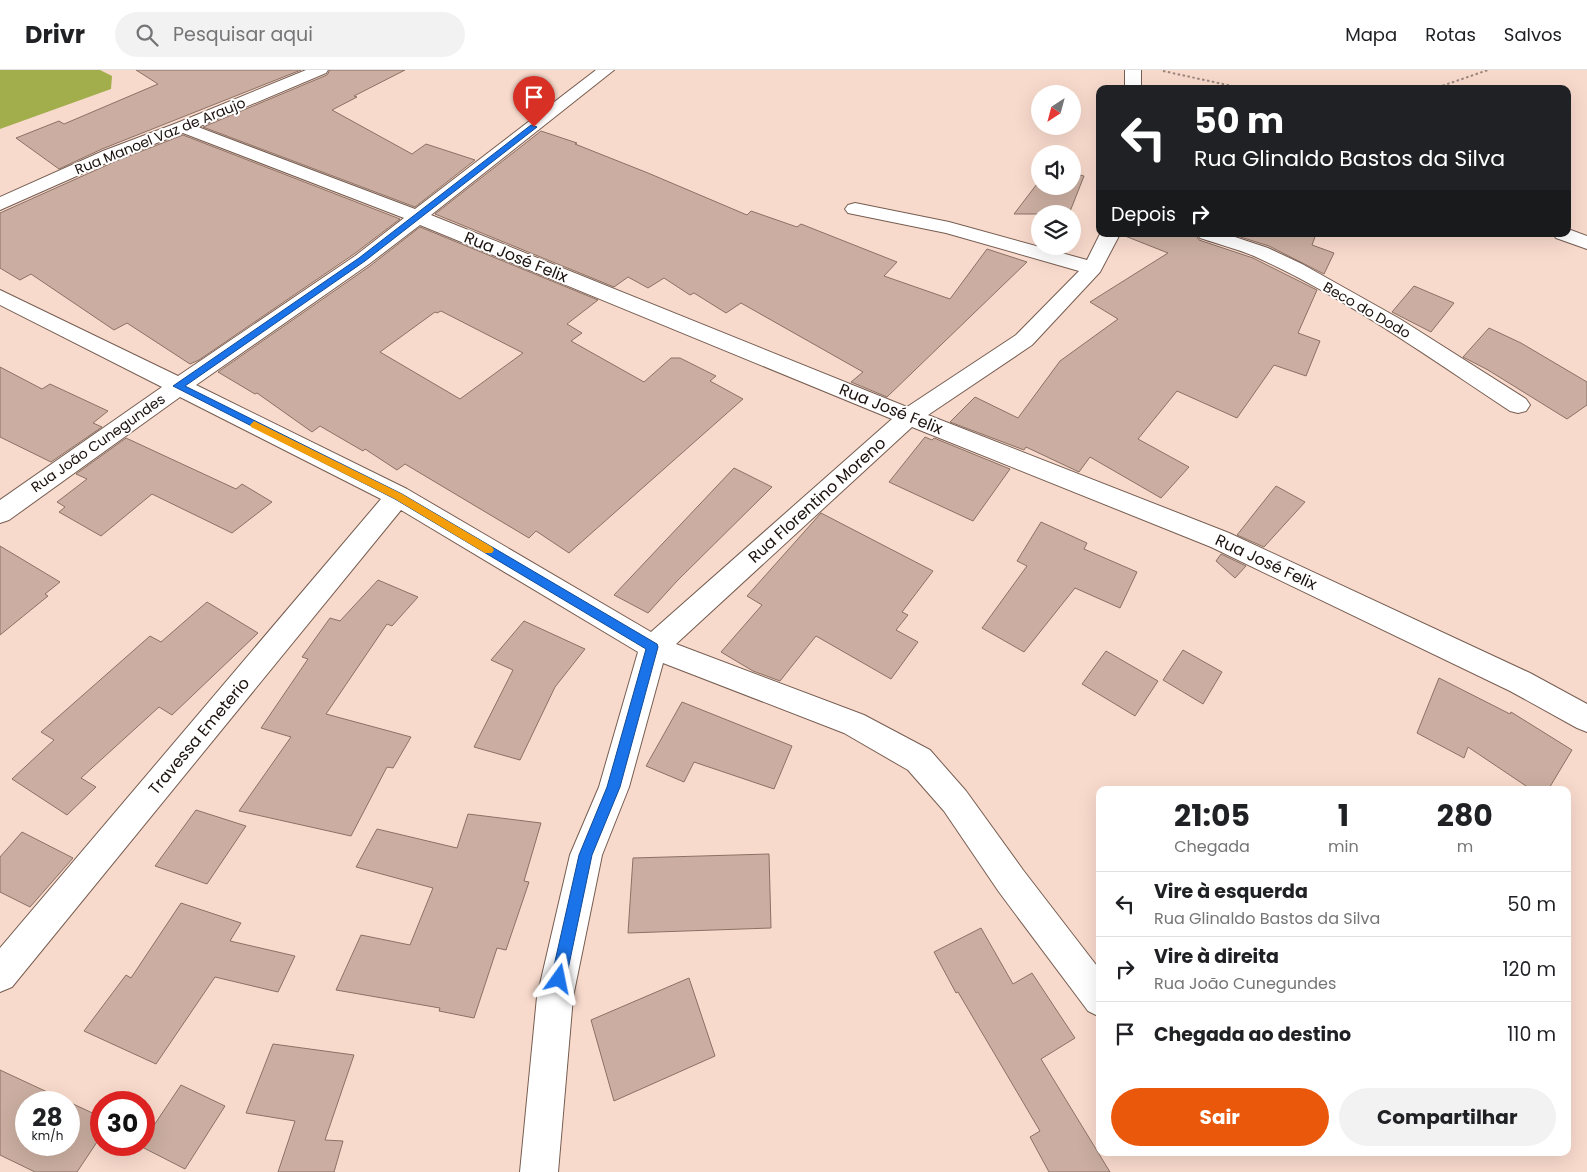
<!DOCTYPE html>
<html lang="pt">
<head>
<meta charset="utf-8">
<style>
	body { margin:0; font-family:Poppins,sans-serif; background:#f2f2f2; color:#202124; height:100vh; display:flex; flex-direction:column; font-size:19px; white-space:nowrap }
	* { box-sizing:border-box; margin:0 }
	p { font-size:16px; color:#757577 }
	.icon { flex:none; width:28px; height:28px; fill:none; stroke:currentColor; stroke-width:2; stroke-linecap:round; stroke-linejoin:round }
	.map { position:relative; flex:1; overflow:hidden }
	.sheet { position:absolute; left:1096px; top:716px; width:475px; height:370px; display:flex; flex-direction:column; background:#fff; border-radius:10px; box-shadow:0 5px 20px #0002 }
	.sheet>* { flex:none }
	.hud { position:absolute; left:1096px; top:15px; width:475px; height:152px; border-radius:10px; box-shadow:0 5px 20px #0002; background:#202124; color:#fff; overflow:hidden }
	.needle { width:32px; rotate:216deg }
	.tools { position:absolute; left:1031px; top:15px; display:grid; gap:10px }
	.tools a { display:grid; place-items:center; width:50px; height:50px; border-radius:50%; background:#fff; box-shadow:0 5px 20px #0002; font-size:25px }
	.speed { position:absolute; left:15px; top:1021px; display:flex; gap:10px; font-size:25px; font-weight:700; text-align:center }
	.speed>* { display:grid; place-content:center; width:65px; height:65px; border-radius:50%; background:#fff; box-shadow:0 5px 20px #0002; line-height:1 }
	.speed small { font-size:12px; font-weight:400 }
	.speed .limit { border:8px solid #d22; background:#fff; color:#111 }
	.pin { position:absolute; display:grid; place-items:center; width:42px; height:42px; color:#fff; margin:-51px -21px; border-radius:50% 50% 50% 0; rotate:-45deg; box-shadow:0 0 5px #0007 }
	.pin .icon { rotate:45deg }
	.me { position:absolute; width:55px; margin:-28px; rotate:12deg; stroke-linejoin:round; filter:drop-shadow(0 0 4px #0008) }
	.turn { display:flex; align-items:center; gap:18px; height:105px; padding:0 15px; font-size:22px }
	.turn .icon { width:65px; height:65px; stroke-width:2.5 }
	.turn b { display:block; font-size:35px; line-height:42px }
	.then { display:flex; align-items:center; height:48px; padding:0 15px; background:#0003; gap:10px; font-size:19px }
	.eta { display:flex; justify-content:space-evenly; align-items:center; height:85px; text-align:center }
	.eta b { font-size:30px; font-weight:700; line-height:35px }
	.cta { display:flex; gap:10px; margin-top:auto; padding:10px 15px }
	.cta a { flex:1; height:58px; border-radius:30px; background:#ea580c; color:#fff; font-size:20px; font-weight:700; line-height:58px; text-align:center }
	.cta a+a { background:#f2f2f2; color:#202124 }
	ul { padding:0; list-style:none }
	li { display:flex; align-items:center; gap:15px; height:65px; padding:0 15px; border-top:1px solid #e0e0e0 }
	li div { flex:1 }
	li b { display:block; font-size:19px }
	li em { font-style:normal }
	header { display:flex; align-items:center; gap:30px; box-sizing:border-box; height:70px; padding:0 25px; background:#fff; border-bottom:1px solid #e0e0e0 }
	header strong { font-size:24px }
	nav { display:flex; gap:28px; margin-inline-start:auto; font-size:18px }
	.search { width:350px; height:45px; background:#f2f2f2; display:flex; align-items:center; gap:12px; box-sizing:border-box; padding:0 18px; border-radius:28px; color:#757577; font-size:19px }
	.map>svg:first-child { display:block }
	.forest { fill:#a1ae4b }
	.building { fill:#cbaea1; stroke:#8b7165; fill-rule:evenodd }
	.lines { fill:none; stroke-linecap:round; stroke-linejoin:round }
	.minor-casing { stroke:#765d51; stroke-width:2 }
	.path { stroke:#9b867c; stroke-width:2; stroke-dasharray:2.5 2.5; stroke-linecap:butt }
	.minor { fill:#fff; fill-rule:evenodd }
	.route { fill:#1a73e8; stroke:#114b97 }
	.slow { fill:#f59e0b }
	.labels { text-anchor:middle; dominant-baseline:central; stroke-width:4; stroke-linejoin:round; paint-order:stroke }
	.far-street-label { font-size:14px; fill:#1b110d; stroke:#fff }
	.street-label { font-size:16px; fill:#1b110d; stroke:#fff }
</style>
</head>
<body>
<header>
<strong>Drivr</strong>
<div class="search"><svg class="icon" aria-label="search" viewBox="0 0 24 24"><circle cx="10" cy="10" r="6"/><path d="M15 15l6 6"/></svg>Pesquisar aqui</div>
<nav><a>Mapa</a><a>Rotas</a><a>Salvos</a></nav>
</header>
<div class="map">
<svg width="1587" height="1102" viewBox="0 0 1587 1102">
	<rect width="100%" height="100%" fill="#f8dacc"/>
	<path class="forest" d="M0 0H100L112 6 111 19 0 59Z"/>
	<path class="building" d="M136 0H301L102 79 59 99 16 68 59 51 64 54 158 14Z
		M330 0H405L354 26 357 27 332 40 412 84 426 74 475 90 415 137 203 57 327 5Z
		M541 61 577 73 575 74 648 103 747 145 751 141 797 157 801 154 897 192 884 206 950 229 987 179 1027 192 887 327 851 312 863 302 741 233 726 243 694 223 690 225 664 208 648 218 628 207 614 217 435 144Z
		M183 65 400 149 354 184 199 290 190 294 127 253 114 260 31 204 20 210 0 198V143L116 91Z
		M1072 103 1084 106 1069 144H1014L1040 110V116H1072Z
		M420 157 598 230 567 254 582 263 571 271 644 312 671 288H680L716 306 710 311 743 329 569 483 536 461 529 468 405 394 397 400 365 379 363 381 320 356 312 362 257 323 255 324 218 302 370 196ZM441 241 523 283 460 329 380 282 435 242 437 243Z
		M1125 164H1195L1199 170 1253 188 1317 220 1298 263 1320 271 1306 306 1274 295 1237 348 1177 321 1138 369 1189 397 1161 428 1090 387 1079 402 1026 377 1024 380 950 352 975 327 1018 348 1060 291 1118 249 1090 232 1168 183 1125 166Z
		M1231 164H1316L1312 175 1334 183 1324 204 1269 176Z
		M1414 216 1454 233 1431 262 1392 242Z
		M1489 258 1521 273 1587 312V335L1567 349 1488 300 1463 287Z
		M0 297 42 319 50 314 108 341 93 353 102 357 51 392 0 367Z
		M925 367 932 370 934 368 1010 399 973 451 889 412Z
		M126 368 236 419 242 414 272 432 232 463 152 424 101 466 59 442 65 437 57 432 87 409 76 404Z
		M734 398 772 417 677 511 648 543 614 525Z
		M1276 416 1305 432 1264 477 1237 465Z
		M821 443 933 501 902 542 908 545 896 560 918 572 891 609 816 566 780 611 753 601 721 582 762 535 747 526Z
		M1041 452 1087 473 1084 479 1137 502 1120 538 1075 518 1024 582 982 558 1027 496 1017 491Z
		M0 476 60 512 45 524 48 526 0 565Z
		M1221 484 1246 496 1235 508 1216 491Z
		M378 510 418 527 392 556 387 554 326 644 411 667 393 698 387 697 351 766 239 741 291 667 261 658 308 589 302 587 330 548 340 551Z
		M207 532 258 563 172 645 159 637 81 708 96 717 67 745 12 709 54 670 41 662 150 566 161 572Z
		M524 551 585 579 555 617 520 690 474 677 513 600 491 590Z
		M1183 580 1222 602 1203 634 1163 610Z
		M1106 581 1158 611 1135 646 1082 614Z
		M1439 608 1510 644 1511 642 1572 680 1548 720H1532L1468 677 1464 688 1417 663Z
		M682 632 792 676 774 719 694 692 684 712 646 696Z
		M196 740 246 756 207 814 155 796Z
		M468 744 541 753 524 811 529 812 506 880 497 878 474 948 439 941 440 938 336 920 361 865 410 875 433 818 356 797 377 759 457 778Z
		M22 762 73 788 30 837 0 822V787Z
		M769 784 771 858 628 863 633 788Z
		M181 833 241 853 230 871 295 886 278 922 215 907 156 994 84 961 126 905 131 908Z
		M981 858 1013 914 1032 903 1075 968 1041 989 1110 1102H1049L1030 1067 1040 1061 958 922 956 923 934 882Z
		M689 908 715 986 614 1031 591 950Z
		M273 974 354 985 325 1070 343 1071 334 1102H278L295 1051 246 1043Z
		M0 1000 101 1047V1066L77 1102H35L0 1085ZM26 1032H69V1075H26Z
		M181 1015 225 1036 185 1099 140 1076 144 1075V1070Z"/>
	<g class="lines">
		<g class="minor-casing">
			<path id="minor" d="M306 0H328L326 3 198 57 415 139 596 0H614L431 145 907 337 1016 265 1079 201 946 163 848 143 845 139 848 135 855 133 949 152 1087 190 1100 164H1120L1100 202 1032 275 928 345 1229 463 1530 603 1587 634V662L1577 658 1510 621 1211 477 912 357 676 574 864 645 930 680 966 721 1023 800 1100 900V947L1088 941 999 822 944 741 908 700 844 663 663 593 629 717 602 785 573 927 558 1102H520L537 927 570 785 599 717 638 582 401 440 12 917 0 922V878L381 429 180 327 9 450 0 453V430L162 317 0 235V220L178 306 355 186 404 148 183 63 115 89 0 140V127L103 81 177 53ZM420 155 892 349 651 562 407 419 196 315 369 194Z
				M1125 0H1141V19H1125Z
				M1568 159 1587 166V179L1556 168 1553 164H1568Z
				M1197 164H1226L1268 178 1302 194 1400 249 1526 329 1530 335 1526 341 1518 343 1510 341C1427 286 1345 227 1254 186 1237 179 1218 174 1200 168Z"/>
		</g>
		<path class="path" d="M1163 1 1246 19
			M1433 19 1488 0"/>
		<use href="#minor" class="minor"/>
	</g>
	<path class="route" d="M531 55 537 57 365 191 185 316 402 424 657 574 658 577 620 717 592 785 566 909 564 914 559 916 554 914 551 909 579 785 607 717 646 579 395 429 173 316 359 188Z"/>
	<path class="slow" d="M254 351 402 424 492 477 494 480 492 483H485L395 429 251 357 250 355Z"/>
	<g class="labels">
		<g class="far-street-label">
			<text transform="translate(160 66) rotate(-22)">Rua Manoel Vaz de Araujo</text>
			<text transform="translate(1367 240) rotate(30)">Beco do Dodo</text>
			<text transform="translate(98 373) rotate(-35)">Rua João Cunegundes</text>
		</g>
		<g class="street-label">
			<text transform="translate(516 187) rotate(22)">Rua José Felix</text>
			<text transform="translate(891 339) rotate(22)">Rua José Felix</text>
			<text transform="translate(817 430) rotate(-42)">Rua Florentino Moreno</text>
			<text transform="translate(1266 492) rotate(25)">Rua José Felix</text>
			<text transform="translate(199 666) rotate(-50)">Travessa Emeterio</text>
		</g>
	</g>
</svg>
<div class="tools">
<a><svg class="needle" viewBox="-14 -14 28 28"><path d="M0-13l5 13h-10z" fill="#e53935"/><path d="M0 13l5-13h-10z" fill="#757577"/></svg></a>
<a><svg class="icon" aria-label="sound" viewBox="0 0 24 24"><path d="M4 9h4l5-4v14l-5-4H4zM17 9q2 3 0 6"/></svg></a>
<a><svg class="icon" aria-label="layers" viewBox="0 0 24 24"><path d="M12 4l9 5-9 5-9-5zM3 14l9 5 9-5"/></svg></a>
</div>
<div class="speed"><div>28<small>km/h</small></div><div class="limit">30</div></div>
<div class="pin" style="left:534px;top:57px;background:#d93025"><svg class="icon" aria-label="arrive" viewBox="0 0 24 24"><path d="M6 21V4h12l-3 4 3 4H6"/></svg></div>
<svg class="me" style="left:559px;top:909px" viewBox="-20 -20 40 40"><path d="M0-17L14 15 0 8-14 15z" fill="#1a73e8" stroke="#fff" stroke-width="4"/></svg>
<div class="hud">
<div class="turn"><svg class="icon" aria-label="left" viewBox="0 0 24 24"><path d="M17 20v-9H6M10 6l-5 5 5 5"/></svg><div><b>50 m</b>Rua Glinaldo Bastos da Silva</div></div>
<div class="then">Depois<svg class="icon" aria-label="right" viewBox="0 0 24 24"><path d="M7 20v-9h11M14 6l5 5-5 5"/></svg></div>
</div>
<section class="sheet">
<div class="eta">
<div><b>21:05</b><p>Chegada</p></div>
<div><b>1</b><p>min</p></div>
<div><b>280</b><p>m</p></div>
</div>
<ul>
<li><svg class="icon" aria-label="left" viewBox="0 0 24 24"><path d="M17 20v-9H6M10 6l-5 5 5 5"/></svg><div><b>Vire à esquerda</b><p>Rua Glinaldo Bastos da Silva</p></div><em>50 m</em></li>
<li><svg class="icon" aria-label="right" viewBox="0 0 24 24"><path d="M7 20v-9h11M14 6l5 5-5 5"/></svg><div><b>Vire à direita</b><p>Rua João Cunegundes</p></div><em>120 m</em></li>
<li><svg class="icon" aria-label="arrive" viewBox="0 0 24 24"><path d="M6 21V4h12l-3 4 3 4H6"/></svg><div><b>Chegada ao destino</b></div><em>110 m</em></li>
</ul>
<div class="cta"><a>Sair</a><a>Compartilhar</a></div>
</section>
</div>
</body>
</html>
